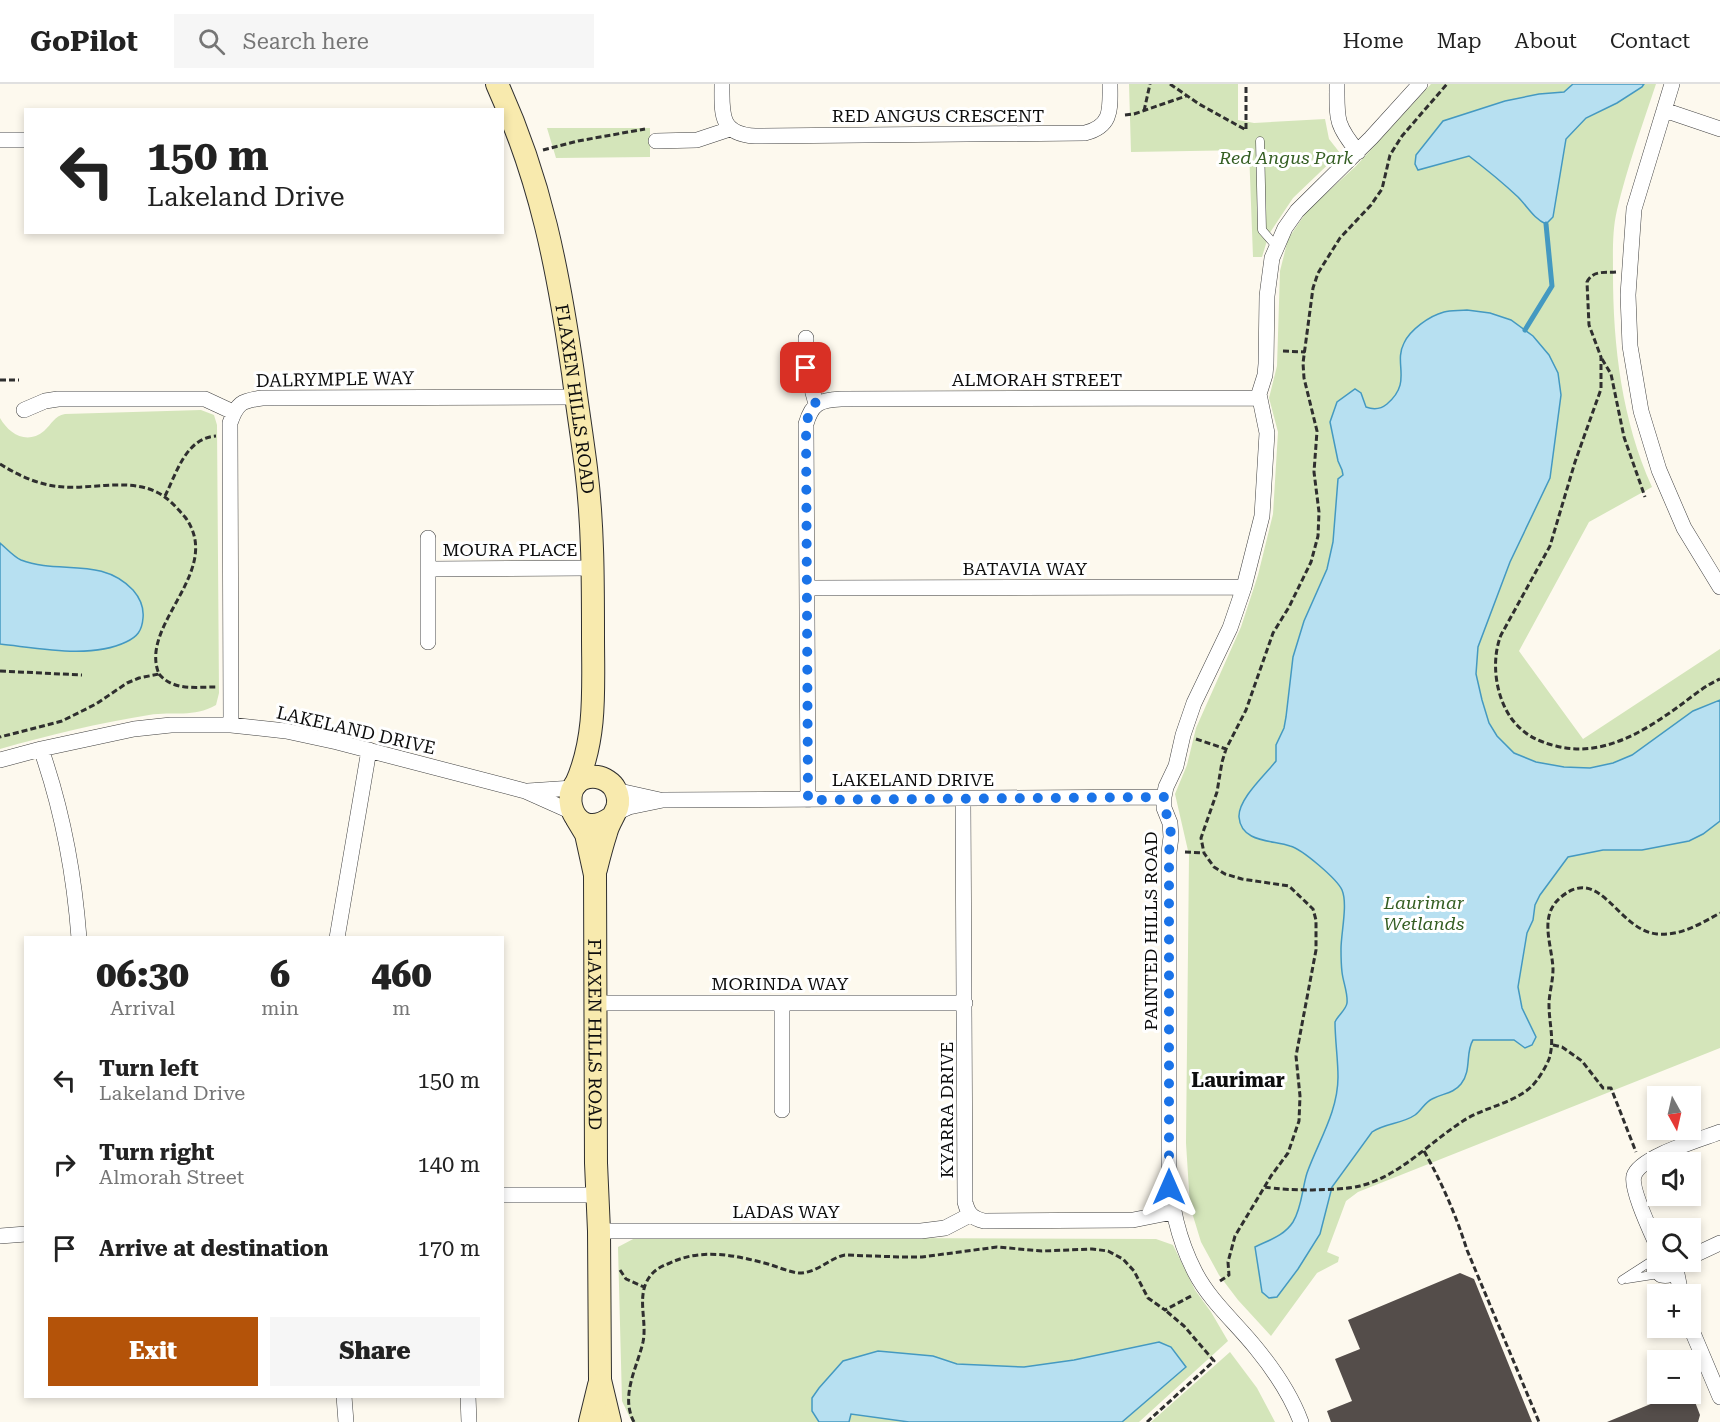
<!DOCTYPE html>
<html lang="en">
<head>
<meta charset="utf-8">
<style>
	body { margin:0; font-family:"Roboto Serif",serif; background:#f6f6f6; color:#222; height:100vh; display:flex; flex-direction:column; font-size:22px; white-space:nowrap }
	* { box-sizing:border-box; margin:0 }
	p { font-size:20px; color:#767676 }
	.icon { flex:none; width:33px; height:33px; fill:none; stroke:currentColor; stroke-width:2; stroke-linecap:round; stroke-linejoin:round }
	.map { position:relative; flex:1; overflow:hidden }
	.drawer { position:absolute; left:24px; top:852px; width:480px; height:462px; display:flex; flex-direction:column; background:#fff; border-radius:0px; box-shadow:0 3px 9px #0003 }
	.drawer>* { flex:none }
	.banner { position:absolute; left:24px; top:24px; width:480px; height:126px; border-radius:0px; box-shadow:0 3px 9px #0003; background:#fff; color:#222; overflow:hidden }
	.needle { width:39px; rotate:172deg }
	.fabs { position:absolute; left:1647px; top:1002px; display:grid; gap:12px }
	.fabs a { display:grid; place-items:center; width:54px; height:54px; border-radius:0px; background:#fff; box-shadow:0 3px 9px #0003; font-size:30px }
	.pin { position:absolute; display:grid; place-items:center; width:51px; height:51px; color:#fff; margin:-26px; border-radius:12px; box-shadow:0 3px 9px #0006 }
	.me { position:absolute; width:66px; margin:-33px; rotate:0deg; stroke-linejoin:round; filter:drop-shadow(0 0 4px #0008) }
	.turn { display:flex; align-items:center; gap:21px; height:126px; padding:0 24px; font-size:27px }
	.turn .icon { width:78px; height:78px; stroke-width:2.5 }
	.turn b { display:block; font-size:42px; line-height:51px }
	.eta { display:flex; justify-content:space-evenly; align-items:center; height:102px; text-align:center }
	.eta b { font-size:36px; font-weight:800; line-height:42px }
	.primary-button { display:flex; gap:12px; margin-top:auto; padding:12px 24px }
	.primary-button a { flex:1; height:69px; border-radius:0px; background:#b45309; color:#fff; font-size:24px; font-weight:800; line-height:69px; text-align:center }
	.primary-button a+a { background:#f6f6f6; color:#222 }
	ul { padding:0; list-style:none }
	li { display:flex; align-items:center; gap:18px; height:84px; padding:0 24px }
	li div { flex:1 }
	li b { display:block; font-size:22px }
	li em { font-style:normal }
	header { display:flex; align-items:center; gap:36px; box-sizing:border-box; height:84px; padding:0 30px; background:#fff; border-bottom:2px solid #e0e0e0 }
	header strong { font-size:28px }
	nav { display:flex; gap:33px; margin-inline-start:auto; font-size:21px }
	.search { width:420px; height:54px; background:#f6f6f6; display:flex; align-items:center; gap:15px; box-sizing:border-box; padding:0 21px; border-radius:0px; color:#767676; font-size:22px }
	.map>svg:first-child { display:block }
	.green { fill:#d4e5ba }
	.water { fill:#b7e0f1; stroke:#4499c1; stroke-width:1.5 }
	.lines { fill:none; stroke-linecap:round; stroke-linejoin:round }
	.stream { stroke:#4499c1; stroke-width:5 }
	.building { fill:#544d4a }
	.lane-casing { stroke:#404040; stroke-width:9 }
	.street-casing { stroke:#404040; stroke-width:16 }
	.secondary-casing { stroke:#2f2f2f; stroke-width:24 }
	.path { stroke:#2f2f2f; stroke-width:3; stroke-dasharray:6 3; stroke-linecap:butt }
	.lane { stroke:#fff; stroke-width:8 }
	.street { stroke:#fff; stroke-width:15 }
	.secondary { stroke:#f8eaae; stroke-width:22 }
	.route { stroke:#1a73e8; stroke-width:10; stroke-dasharray:0 18 }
	.labels { text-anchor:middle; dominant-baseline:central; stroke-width:6; stroke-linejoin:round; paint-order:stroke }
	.street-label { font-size:18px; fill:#0d0d0d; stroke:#fff }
	.park-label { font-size:18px; font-style:italic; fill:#345e23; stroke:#fff }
	.neighbourhood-label { font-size:20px; font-weight:bold; fill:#0d0d0d; stroke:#fff }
</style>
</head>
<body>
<header>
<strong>GoPilot</strong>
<div class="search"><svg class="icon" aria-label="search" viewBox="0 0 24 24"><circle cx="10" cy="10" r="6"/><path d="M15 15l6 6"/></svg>Search here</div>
<nav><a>Home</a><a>Map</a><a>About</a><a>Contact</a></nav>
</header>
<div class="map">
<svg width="1720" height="1338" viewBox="0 0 1720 1338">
	<rect width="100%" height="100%" fill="#fdf9ee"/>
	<path class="green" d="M1129 0H1238V36L1254 39 1325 35 1329 55 1340 69 1293 114 1269 150 1262 173H1253L1249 66 1131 68Z
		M1431 0H1656C1642 42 1627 84 1617 126 1612 147 1613 169 1613 190 1613 262 1622 337 1652 403L1589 438 1519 567 1583 655 1720 565V964L1358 1108 1346 1117 1327 1168 1339 1173 1338 1178 1317 1189 1271 1252 1238 1216 1219 1191 1201 1158 1190 1122 1186 1059 1189 771 1175 710 1187 681 1196 644 1241 543 1258 491 1273 430 1278 348 1269 314 1277 282 1280 187 1288 155 1307 127 1356 82Z
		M547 44H650V73L556 74Z
		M201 326 214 331 217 341 219 609 216 621C193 634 174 627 149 631 99 639 49 651 0 665V334C9 350 27 361 44 347 52 340 54 332 65 330Z
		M637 1153 1156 1155 1173 1161 1195 1206 1211 1228 1228 1257 1139 1338H632L622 1317 618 1163Z
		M1230 1268 1257 1304 1275 1338H1151Z"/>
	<path class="water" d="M1573 0H1644L1642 3 1617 19 1586 34 1566 55 1553 133 1546 140C1534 135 1527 122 1518 113 1502 98 1486 85 1469 72L1418 86 1415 80 1416 71 1443 37 1505 17 1539 10 1564 8Z
		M1467 226 1490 229 1511 236 1533 252 1549 271 1558 289 1561 311 1550 394 1510 478 1478 563 1476 590 1482 616 1489 639 1497 652 1514 669 1536 678 1564 683 1590 684 1613 679 1632 671 1693 627 1720 616V737L1703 750 1689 757 1642 766H1603L1568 773 1540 811 1535 821 1533 836 1527 849 1518 903 1522 924 1536 953 1532 961 1525 964 1514 956H1473C1465 969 1472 986 1461 1000 1453 1010 1443 1009 1432 1015 1425 1018 1421 1027 1415 1031 1402 1040 1385 1039 1372 1048L1332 1103 1320 1150 1298 1185 1277 1213 1269 1214 1262 1208 1255 1163C1269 1156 1284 1152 1293 1138 1302 1123 1302 1105 1307 1089 1318 1058 1338 1028 1338 993 1338 975 1335 956 1335 938 1338 931 1346 926 1347 919 1348 909 1343 898 1342 888 1341 880 1341 872 1341 865 1341 849 1348 820 1342 806 1337 795 1302 765 1290 762 1273 756 1241 759 1239 733 1238 715 1266 690 1276 677V661L1284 644 1286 633 1293 573 1304 537 1327 485 1333 458 1338 395 1343 391 1342 386 1338 377 1330 338 1337 318 1355 305 1361 309 1366 323C1374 326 1381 325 1387 320 1413 298 1393 280 1404 259 1410 246 1429 232 1444 228 1451 226 1460 227 1467 226Z
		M0 459C6 464 14 473 21 476 59 491 101 472 133 506 140 514 144 524 143 534 142 547 137 553 126 558 91 575 38 564 0 560Z
		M1159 1258 1171 1263 1186 1283 1122 1338H909L851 1330 849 1338H819L812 1327V1314L819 1304 843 1277 878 1267 933 1272 957 1280 1024 1283 1074 1276Z"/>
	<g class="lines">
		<path class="stream" d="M1525 246 1552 202 1546 140"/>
	</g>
	<path class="building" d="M1460 1189 1474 1195 1532 1338H1331L1327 1327 1352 1317 1335 1275 1360 1265 1348 1236Z
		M1675 1310H1692L1700 1331 1698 1338H1607Z"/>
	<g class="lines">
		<g class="lane-casing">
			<path id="lane" d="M1260 57 1262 146 1276 162
				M1627 1195 1659 1190
				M1622 1196 1653 1176"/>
		</g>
		<g class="street-casing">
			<path id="street" d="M722 0C722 29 719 50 755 52L1085 49C1113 42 1110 24 1110 0
				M1337 0C1337 35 1335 40 1358 68
				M1672 0 1634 125 1628 211 1630 262 1641 327 1659 386 1684 444 1720 503
				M1664 26 1720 45
				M0 56H26
				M656 57 697 56 730 45
				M806 254V283L816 320
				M24 326 45 317 58 315H205L233 328
				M428 454V558
				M428 485 592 484
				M807 504 1244 503
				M231 641 230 339C237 319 241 317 262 314L576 313
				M41 665C63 728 74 787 79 854
				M0 676 41 665 134 645 171 641H231L286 647 337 658 525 707 572 728
				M615 706 660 716
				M528 707 573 704
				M963 715 965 1118C968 1130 972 1134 984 1137L1133 1136 1173 1128
				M808 716 806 340C812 319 820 316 841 315L1259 314
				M614 730 629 723 663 716 1164 713
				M337 854 369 666
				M595 919H965
				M782 919V1026
				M502 1111H597
				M599 1147H921L945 1144 970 1131
				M0 1152 26 1150
				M1658 1164C1652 1150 1630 1104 1634 1092 1639 1073 1702 1055 1720 1048
				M1658 1172 1655 1176 1654 1184 1661 1191C1670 1193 1678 1188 1677 1178
				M1690 1173 1720 1159
				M1676 1185 1681 1210
				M1690 1242 1720 1313
				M344 1312 346 1338
				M468 1312 469 1338
				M1301 1338C1291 1311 1274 1286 1256 1264 1236 1239 1210 1217 1195 1188 1178 1155 1170 1119 1169 1082V768L1171 753 1170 739 1164 724V713L1166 703 1176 682 1183 651 1194 619 1230 544 1244 503 1262 432 1267 349 1259 310 1265 291 1266 280 1267 212 1272 174 1285 144 1297 127 1371 54 1420 0"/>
		</g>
		<g class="secondary-casing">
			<g id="secondary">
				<path id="s1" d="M497 0C541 96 558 185 573 289 577 321 582 352 586 384 593 440 593 496 593 552 593 603 597 653 576 700"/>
				<path id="s2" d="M577 735 586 750 595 791 596 1079 599 1147 600 1296 610 1338"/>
				<path d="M596 785C599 773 602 761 606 749 608 740 614 732 617 724 619 718 618 711 615 705 612 699 604 694 597 693 553 688 568 764 611 734"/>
				<path d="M590 1338 599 1301"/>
			</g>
		</g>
		<path class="path" d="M1170 0 1199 20 1246 46V0
			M1144 27 1150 0
			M1125 31 1134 30 1186 12
			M543 66 578 57 645 45
			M1616 188C1604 189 1593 186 1587 198L1589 241 1601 273V305L1575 378 1550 462 1501 551C1491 576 1495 611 1511 634 1523 650 1536 657 1556 662 1603 674 1645 647 1682 620 1694 611 1706 601 1720 595
			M1283 267 1305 268
			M1602 275 1611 290 1624 353 1645 413
			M0 296H19
			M0 380C19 392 41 402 64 403 95 405 134 393 162 411 171 417 178 425 185 433 225 487 138 540 159 590L139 594 127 599 96 620 62 637 0 653
			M165 412C177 388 186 354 216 352
			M0 587 82 591
			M159 590C173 607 196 603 216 603
			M1196 655 1226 665
			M1185 768 1204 769
			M1553 961 1562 963 1582 977 1603 1004H1611L1636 1068
			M1424 1067C1442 1099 1456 1131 1467 1166L1539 1338
			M1265 1103C1286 1107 1339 1107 1360 1102 1400 1092 1430 1058 1463 1037 1484 1023 1513 1020 1532 1002 1538 996 1546 983 1549 975 1555 956 1549 940 1549 921 1549 909 1553 898 1553 885 1552 860 1538 832 1561 813 1601 780 1617 846 1657 850 1681 852 1700 840 1720 829
			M620 1186 626 1195 644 1203
			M1220 1197 1229 1191 1228 1178 1235 1152 1271 1092 1288 1069 1299 1037 1300 1012 1296 972 1316 866V836L1313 825 1289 802 1242 795 1225 790 1214 783 1204 769 1201 754 1217 708 1222 678 1226 665 1246 626 1273 549 1289 523 1311 478 1318 452 1319 428 1314 388 1317 347 1304 294 1303 279 1313 204 1318 189 1340 154 1371 121 1382 105 1390 71 1402 52 1447 0
			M634 1338C620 1312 637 1284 643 1258 647 1239 638 1217 646 1199 651 1188 659 1183 670 1179 701 1164 735 1171 768 1180 778 1183 789 1188 799 1189 818 1189 829 1174 845 1171L901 1173H922L997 1163 1042 1167 1092 1165 1108 1167 1123 1175 1134 1187 1148 1214 1165 1226 1193 1211
			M1147 1338 1214 1277 1184 1242 1165 1226"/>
		<use href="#lane" class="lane"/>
		<use href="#street" class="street"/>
		<use href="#secondary" class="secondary"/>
	</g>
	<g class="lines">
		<path class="route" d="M806 284 816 321 809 330 806 340 808 716 1164 713V724L1170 739 1171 753 1169 768V1103"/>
	</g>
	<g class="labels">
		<g class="street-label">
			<text x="938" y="31">RED ANGUS CRESCENT</text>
			<text transform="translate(335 295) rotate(-1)">DALRYMPLE WAY</text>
			<text x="1037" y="295">ALMORAH STREET</text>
			<text stroke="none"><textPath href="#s1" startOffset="326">FLAXEN HILLS ROAD</textPath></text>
			<text x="510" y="465">MOURA PLACE</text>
			<text x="1025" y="484">BATAVIA WAY</text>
			<text transform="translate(356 646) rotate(13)">LAKELAND DRIVE</text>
			<text x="913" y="695">LAKELAND DRIVE</text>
			<text transform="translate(1150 847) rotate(-90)">PAINTED HILLS ROAD</text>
			<text x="780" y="899">MORINDA WAY</text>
			<text stroke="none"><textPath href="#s2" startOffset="219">FLAXEN HILLS ROAD</textPath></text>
			<text transform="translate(946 1026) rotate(-90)">KYARRA DRIVE</text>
			<text x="786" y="1127">LADAS WAY</text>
		</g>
		<g class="park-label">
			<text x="1286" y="73">Red Angus Park</text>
			<text x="1424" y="818">Laurimar<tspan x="1424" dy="21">Wetlands</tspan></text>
		</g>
		<g class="neighbourhood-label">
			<text x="1238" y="996">Laurimar</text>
		</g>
	</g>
</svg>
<div class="fabs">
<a><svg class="needle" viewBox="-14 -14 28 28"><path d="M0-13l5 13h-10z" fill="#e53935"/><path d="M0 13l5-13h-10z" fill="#767676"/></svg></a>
<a><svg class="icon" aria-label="sound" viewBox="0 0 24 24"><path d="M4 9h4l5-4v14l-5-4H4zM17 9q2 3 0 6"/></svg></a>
<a><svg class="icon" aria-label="search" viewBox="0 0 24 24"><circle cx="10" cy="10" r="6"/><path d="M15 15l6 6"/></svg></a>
<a>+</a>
<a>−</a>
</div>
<div class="pin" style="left:806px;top:284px;background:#d93025"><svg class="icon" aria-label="arrive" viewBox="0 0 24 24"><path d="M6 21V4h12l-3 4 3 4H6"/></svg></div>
<svg class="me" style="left:1169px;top:1103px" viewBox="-20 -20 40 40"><path d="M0-17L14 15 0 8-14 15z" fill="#1a73e8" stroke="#fff" stroke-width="4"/></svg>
<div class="banner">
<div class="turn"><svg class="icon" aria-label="left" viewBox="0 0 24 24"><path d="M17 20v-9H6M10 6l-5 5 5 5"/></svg><div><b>150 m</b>Lakeland Drive</div></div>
</div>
<section class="drawer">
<div class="eta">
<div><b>06:30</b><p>Arrival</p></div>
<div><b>6</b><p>min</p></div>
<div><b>460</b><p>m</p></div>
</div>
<ul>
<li><svg class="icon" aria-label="left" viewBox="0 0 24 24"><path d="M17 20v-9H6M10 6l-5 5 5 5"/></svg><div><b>Turn left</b><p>Lakeland Drive</p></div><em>150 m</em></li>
<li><svg class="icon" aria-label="right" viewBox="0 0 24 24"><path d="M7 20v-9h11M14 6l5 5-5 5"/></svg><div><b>Turn right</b><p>Almorah Street</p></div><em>140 m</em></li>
<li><svg class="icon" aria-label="arrive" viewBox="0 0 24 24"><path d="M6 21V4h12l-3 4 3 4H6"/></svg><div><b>Arrive at destination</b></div><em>170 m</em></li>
</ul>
<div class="primary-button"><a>Exit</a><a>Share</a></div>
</section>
</div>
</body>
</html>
